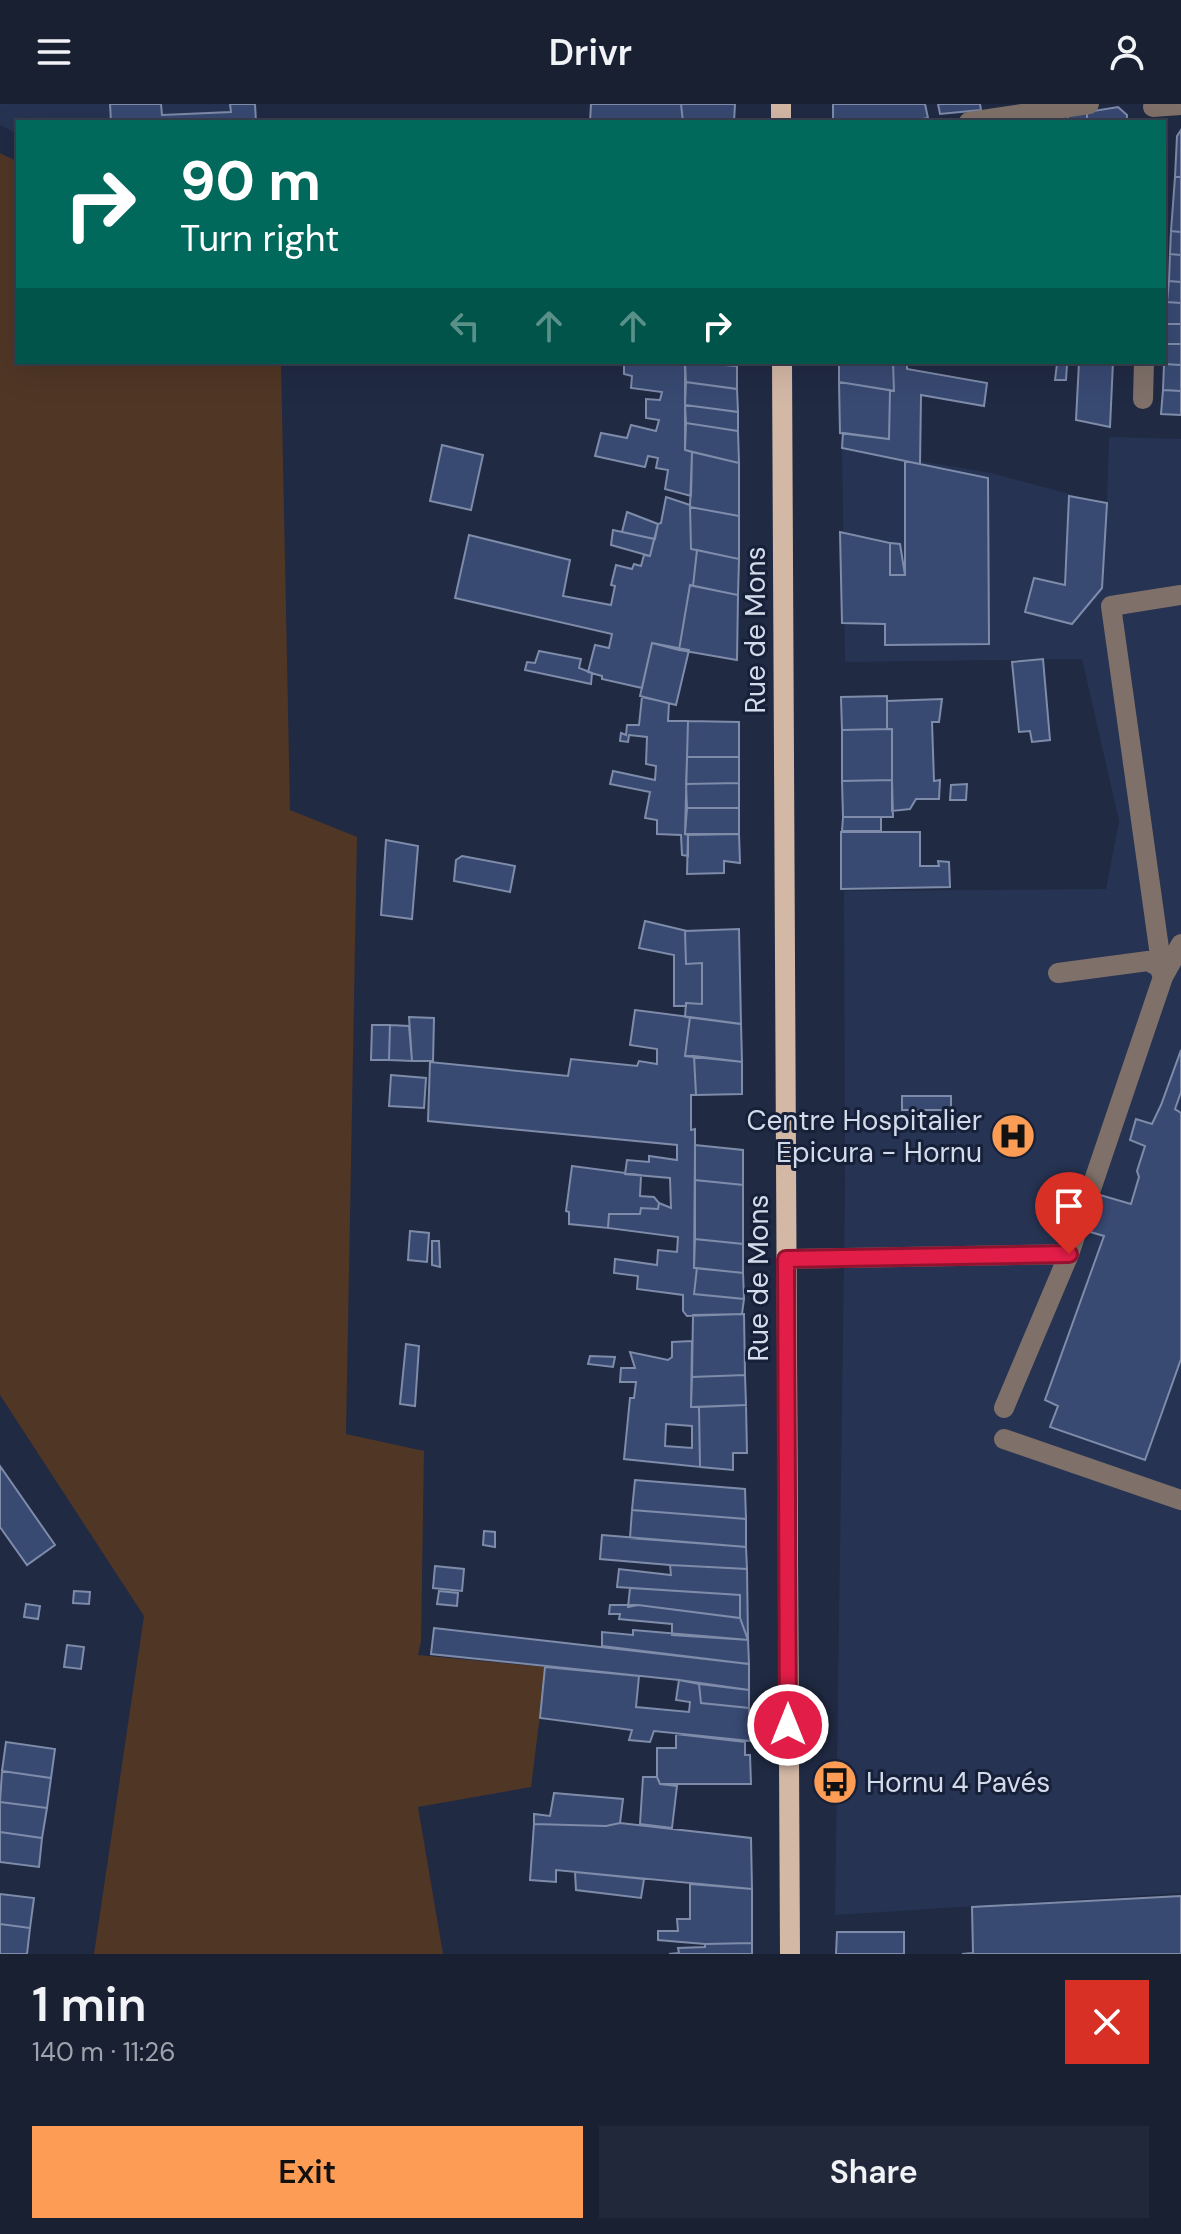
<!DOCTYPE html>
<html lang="en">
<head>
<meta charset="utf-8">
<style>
	body { margin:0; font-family:"DM Sans",sans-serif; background:#21283a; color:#f1f3f6; height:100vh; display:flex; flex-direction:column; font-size:30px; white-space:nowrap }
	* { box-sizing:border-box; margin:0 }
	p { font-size:26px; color:#9fa3ac }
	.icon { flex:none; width:44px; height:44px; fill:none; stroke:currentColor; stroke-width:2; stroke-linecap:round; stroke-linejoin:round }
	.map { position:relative; height:1850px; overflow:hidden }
	.sheet { display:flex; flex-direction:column; background:#182032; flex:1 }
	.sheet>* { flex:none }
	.guide { position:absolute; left:16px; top:16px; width:1150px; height:244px; border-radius:0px; box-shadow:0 8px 32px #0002,0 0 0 2px #363e4d; background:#00695c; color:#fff; overflow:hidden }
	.pin { position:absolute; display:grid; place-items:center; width:68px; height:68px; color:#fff; margin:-82px -34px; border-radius:50% 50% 50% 0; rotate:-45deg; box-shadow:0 0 8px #0007 }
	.pin .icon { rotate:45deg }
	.me { position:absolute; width:88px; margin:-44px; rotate:0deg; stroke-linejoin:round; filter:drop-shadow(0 0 6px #0008) }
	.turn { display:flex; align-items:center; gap:28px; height:168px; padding:0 32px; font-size:36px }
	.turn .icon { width:104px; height:104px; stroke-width:2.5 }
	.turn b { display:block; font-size:56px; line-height:68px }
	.lanes { display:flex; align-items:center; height:76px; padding:0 32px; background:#0003; justify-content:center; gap:40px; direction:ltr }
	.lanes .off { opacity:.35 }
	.round { display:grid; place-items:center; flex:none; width:84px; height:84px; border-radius:0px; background:#21283a }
	.summary { display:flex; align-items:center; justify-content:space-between; height:136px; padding:0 32px }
	h1 { font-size:48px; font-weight:600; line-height:60px }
	.cta { display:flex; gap:16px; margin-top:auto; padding:16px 32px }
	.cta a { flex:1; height:92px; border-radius:0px; background:#fd9c55; color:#111; font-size:32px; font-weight:600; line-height:92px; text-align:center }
	.cta a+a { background:#21283a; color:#f1f3f6 }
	header { display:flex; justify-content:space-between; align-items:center; height:104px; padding:0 32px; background:#182032; font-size:36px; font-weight:600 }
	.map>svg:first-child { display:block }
	.built { fill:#263352 }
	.green { fill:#503625 }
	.building { fill:#384972; stroke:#7e8ba9; stroke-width:2; fill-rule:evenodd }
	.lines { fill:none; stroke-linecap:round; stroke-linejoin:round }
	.minor { stroke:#7f7169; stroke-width:20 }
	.major { stroke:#d4b8a6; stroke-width:20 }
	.route-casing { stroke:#92132f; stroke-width:20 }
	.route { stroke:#e11d48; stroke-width:14 }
	.labels { text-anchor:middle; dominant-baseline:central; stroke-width:6; stroke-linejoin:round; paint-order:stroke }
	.street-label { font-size:28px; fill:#d3dbeb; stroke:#162038 }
	.poi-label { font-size:28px; fill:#d3dbeb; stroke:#162038; text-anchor:end }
</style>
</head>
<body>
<header><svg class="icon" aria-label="menu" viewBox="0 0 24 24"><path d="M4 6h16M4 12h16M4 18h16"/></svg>Drivr<svg class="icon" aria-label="person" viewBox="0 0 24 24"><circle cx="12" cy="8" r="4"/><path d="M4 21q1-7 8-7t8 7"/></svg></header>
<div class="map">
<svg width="1181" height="1850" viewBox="0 0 1181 1850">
	<rect width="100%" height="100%" fill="#202a43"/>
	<path class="built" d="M0 0H253L254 18H18V30L0 21Z
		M1109 333 1181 335V1789L835 1811 845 1081 844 787 1106 785 1119 717 1082 555 845 558 842 344 991 369 1107 400Z"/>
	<path class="green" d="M0 49 18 58V258H281L290 706 357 733 346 1330 424 1347 421 1537 418 1551 546 1563 531 1683 418 1703 443 1850H94L144 1512 0 1291Z"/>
	<path class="building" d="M110 0H161L162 11 231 8 230 0H255L256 18H111Z
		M591 0H681L683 18H590Z
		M681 0H735L734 18H683Z
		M833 0H925L928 14 905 18H833Z
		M938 0H980L981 6 940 10Z
		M1118 3 1127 11V18H1087V8Z
		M1087 8V18H1068L1067 10Z
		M1181 26V73H1175L1177 32Z
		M1175 73H1181V128L1171 127Z
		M1171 127 1181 128V151L1170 150Z
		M1170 150 1181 151V178L1169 177Z
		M1169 177 1181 178V199L1167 198Z
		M1167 198 1181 199V220H1166Z
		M1166 220H1181V240H1165Z
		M1165 240H1181V261L1164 260Z
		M624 258H685V346L692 348 691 392 665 385 668 366 656 364 658 354 648 352 645 363 595 352 601 329 627 334 631 321 656 327 659 316 646 314V295L660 296 662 288 631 284 632 272 624 270Z
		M685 258 737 262V285L686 278Z
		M839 258H893L894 287 839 278Z
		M893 258H907V265L987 279 984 302 921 291 920 360 842 344 843 329 889 335 890 286 894 287Z
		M1079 258H1113L1110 323 1076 316Z
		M1057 260 1067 261 1066 276H1055Z
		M1164 260 1181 261V287L1163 286Z
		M686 278 737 285 738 308 685 301Z
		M839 278 890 286 889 335 840 329Z
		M1163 286 1181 287V311L1161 310Z
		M685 301 738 308V327L686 319Z
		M686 319 738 327 739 359 685 346Z
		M442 341 483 351 471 406 430 397Z
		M692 348 739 359V412L690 403Z
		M905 357 988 374 989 540 885 541V520L842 519 840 428 890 439V471H905Z
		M1069 392 1107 399 1102 484 1072 520 1025 508 1034 474 1065 481Z
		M666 393 690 401 691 445 697 446 693 482 690 481 679 546 652 539 642 584 602 575V572L588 568 595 541 609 544 612 530 455 494 469 431 570 456 563 492 611 501 615 482 611 481 616 461 632 465 634 460 641 462 644 451 650 452 658 420 661 419Z
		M690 403 739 412V455L691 445Z
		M627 408 658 420 655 435 622 428Z
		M613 426 654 435 650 452 611 441Z
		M890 439 900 440 905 471H890Z
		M697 446 739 455 738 491 693 482Z
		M690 481 738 491 737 556 679 546Z
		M652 539 689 546 676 601 640 592Z
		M539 547 581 555 579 564 592 569 591 580 525 566 527 558 535 559Z
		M1043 555 1050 636 1032 638 1030 627 1019 628 1012 558Z
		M887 592V625L842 626 841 593Z
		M642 593 669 599 668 617H688L685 730 688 731V752L682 751 681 731 657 730V716L645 714 650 688 610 680 613 667 655 676 656 662 646 660 647 633 629 631 628 638 620 637 621 629 626 631 627 621H639Z
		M942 595 939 618H932L934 677 940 676 939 695H916L910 705 892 707V625H887V597Z
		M688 617 739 618V653H687Z
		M892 625V676L842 677V626Z
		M687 653H739V679L686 680Z
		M892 676 893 713H843L842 677Z
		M739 679V704H687L686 680Z
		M967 680 966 696H950L951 681Z
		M687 704H739V730H685Z
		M843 713H881V727H842Z
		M841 728H920V762H939L938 757 949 758 950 783 841 785Z
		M739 730 740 759 724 757V769L687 770 688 731Z
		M386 736 418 742 412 815 381 811Z
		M462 752 515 762 510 788 454 777 456 756Z
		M645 817 687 827H685L686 860 702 859V900L686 899V902H674V851L639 844Z
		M739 825 741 920 685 913 686 899 702 900V859L686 860 685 827Z
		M635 906 690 913 685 952H694L696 991H691V1026L695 1025V1041L694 1164H697L694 1190 744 1195 742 1210 687 1212 683 1207V1191L637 1185 638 1172 614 1169 615 1155 657 1161 658 1146 677 1148 678 1133 608 1124 609 1110H640L641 1104 658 1105 659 1099 671 1104 670 1074 625 1070 627 1056 649 1058V1052L677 1056V1041L428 1017 430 958 568 972 571 955 637 962 639 957 657 960V945L630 941Z
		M409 913 434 914 433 957H412Z
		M690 913 741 920 742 958 685 952Z
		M372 921H390L389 956H371Z
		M390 921 409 922 412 957 389 956Z
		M1181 946V988L1175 1005 1181 1009V1255L1145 1356 1050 1323 1058 1302 1045 1296 1104 1132 1087 1127 1100 1091 1131 1100 1139 1073 1137 1067 1145 1042 1130 1036 1136 1015 1152 1020 1161 1001Z
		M694 952 742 958V990L696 991Z
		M391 971 426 974 424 1004 389 1002Z
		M902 992H951V1006H902Z
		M695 1041 743 1046V1081L695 1076Z
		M572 1062 641 1071 640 1092 654 1093 659 1099 658 1105 641 1104 640 1110H609L608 1124 569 1120V1108L566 1107Z
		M695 1076 743 1081V1140L695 1135Z
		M410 1127 429 1129 427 1158 408 1156Z
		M695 1135 743 1140V1169L694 1164Z
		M432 1137H439L440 1163 432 1161Z
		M697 1164 743 1169 744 1195 694 1190Z
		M744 1210 745 1271 692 1273 693 1211Z
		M692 1237 691 1303H699L700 1363 624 1355 630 1294H634L636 1278H620L621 1264H635L630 1248 668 1256 672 1253V1238ZM666 1320 692 1322V1344L665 1342Z
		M406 1240 419 1242 415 1302 400 1300Z
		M590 1252 615 1253 613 1263 588 1260Z
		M745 1271 746 1301 691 1303 692 1273Z
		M746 1301 747 1349H733V1366L700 1363 699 1303Z
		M0 1362 55 1441 27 1461 0 1423Z
		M635 1376 745 1385 746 1415 632 1406Z
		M632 1406 746 1415V1443L630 1434Z
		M484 1427 495 1428V1443L483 1441Z
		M602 1431 746 1443 747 1465 670 1461 600 1455Z
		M670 1461 747 1465 748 1536 740 1514V1491L617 1483 619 1465 671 1471Z
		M435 1462 464 1465 462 1487 433 1484Z
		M630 1484 740 1491V1514L638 1501 628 1503Z
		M74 1487 90 1488 89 1500 73 1499Z
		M439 1487 458 1489 457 1502 437 1500Z
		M26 1500 40 1502 38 1515 24 1513Z
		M610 1501H638L740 1514 748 1536 672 1531V1520L619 1515 620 1510H609Z
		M434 1524 749 1560V1586L679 1576 431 1550Z
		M633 1526 748 1536 749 1560 602 1542V1528L633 1531Z
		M67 1541 84 1543 81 1565 64 1563Z
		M545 1563 639 1572 636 1603 689 1608 690 1598 676 1596 679 1576 699 1580 701 1599 749 1604 750 1637 654 1627 650 1638 629 1636 632 1626 540 1614Z
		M699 1580 749 1586V1604L701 1599Z
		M676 1630 745 1638V1651H750L751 1680H660L657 1673V1644H676Z
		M6 1638 55 1645 51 1674 2 1667Z
		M2 1667 51 1674 47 1704 0 1698Z
		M643 1673H657L660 1680 677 1682 672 1724 640 1720Z
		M554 1689 623 1695 620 1719 606 1722 534 1720V1710L550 1712Z
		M0 1698 47 1704 42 1734 0 1728Z
		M620 1719 751 1734 752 1785 556 1766V1778L530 1776 534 1720 606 1722Z
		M0 1728 42 1734 39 1763 0 1758Z
		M575 1768 644 1775 641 1794 576 1786Z
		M690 1780 752 1785V1839L705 1840 658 1836V1827H678L677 1815H690Z
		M0 1790 34 1794 30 1824 0 1820Z
		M1181 1792V1850H962L973 1849 972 1803Z
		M0 1820 30 1824 27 1850H0Z
		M837 1828H904V1850H836Z
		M752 1839V1850H669L679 1849 678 1844 705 1843V1840Z"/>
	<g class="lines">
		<path class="minor" d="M1153 3 1181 1
			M969 18 1089 0
			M1143 295 1144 258
			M1058 869 1148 857 1159 863 1163 873
			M1163 873 1181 840
			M786 1155 1069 1150 1163 873 1111 502 1181 491
			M1004 1304 1069 1150
			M1004 1335 1181 1396"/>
		<path class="major" d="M781 0V18
			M782 258 790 1850"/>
	</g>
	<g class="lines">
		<g class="route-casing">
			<path id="route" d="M788 1621 786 1155 1069 1150"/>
		</g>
		<use href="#route" class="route"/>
	</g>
	<defs>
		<g id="hospital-disc" transform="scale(2.3)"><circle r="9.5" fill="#fd9c55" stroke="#162038"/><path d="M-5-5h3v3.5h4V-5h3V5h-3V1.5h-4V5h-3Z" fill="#111"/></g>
		<g id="bus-disc" transform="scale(2.3)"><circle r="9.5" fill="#fd9c55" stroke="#162038"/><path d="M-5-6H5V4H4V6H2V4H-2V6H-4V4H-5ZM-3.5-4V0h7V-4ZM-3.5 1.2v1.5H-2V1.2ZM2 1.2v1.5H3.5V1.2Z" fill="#111"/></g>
	</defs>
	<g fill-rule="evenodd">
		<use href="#hospital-disc" x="1013" y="1032"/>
		<use href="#bus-disc" x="835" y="1678"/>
	</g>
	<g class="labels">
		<g class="street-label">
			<text transform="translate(755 526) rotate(-90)">Rue de Mons</text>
			<text transform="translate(758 1174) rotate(-90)">Rue de Mons</text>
		</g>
		<g class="poi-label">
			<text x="982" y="1016">Centre Hospitalier<tspan x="982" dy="32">Epicura - Hornu</tspan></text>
			<text x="866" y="1678" text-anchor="start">Hornu 4 Pavés</text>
		</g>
	</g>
</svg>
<div class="pin" style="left:1069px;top:1150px;background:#d93025"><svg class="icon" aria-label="arrive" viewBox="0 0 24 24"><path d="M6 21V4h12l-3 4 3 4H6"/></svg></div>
<svg class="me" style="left:788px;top:1621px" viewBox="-20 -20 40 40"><circle r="17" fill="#e11d48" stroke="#fff" stroke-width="3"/><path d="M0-11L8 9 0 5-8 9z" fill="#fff"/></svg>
<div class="guide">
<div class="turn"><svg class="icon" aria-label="right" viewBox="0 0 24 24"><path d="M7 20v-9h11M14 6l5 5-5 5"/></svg><div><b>90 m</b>Turn right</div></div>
<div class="lanes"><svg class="icon off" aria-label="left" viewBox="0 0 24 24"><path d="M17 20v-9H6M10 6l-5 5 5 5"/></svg><svg class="icon off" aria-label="ahead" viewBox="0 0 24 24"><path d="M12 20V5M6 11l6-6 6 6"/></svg><svg class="icon off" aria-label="ahead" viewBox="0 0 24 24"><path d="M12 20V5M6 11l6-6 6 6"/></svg><svg class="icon" aria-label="right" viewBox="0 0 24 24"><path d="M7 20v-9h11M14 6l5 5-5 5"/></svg></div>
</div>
</div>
<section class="sheet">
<div class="summary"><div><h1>1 min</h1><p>140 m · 11:26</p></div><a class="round" style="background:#d93025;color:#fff"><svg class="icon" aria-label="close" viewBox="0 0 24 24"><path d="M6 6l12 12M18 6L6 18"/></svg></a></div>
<div class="cta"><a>Exit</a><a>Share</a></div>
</section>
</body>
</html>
